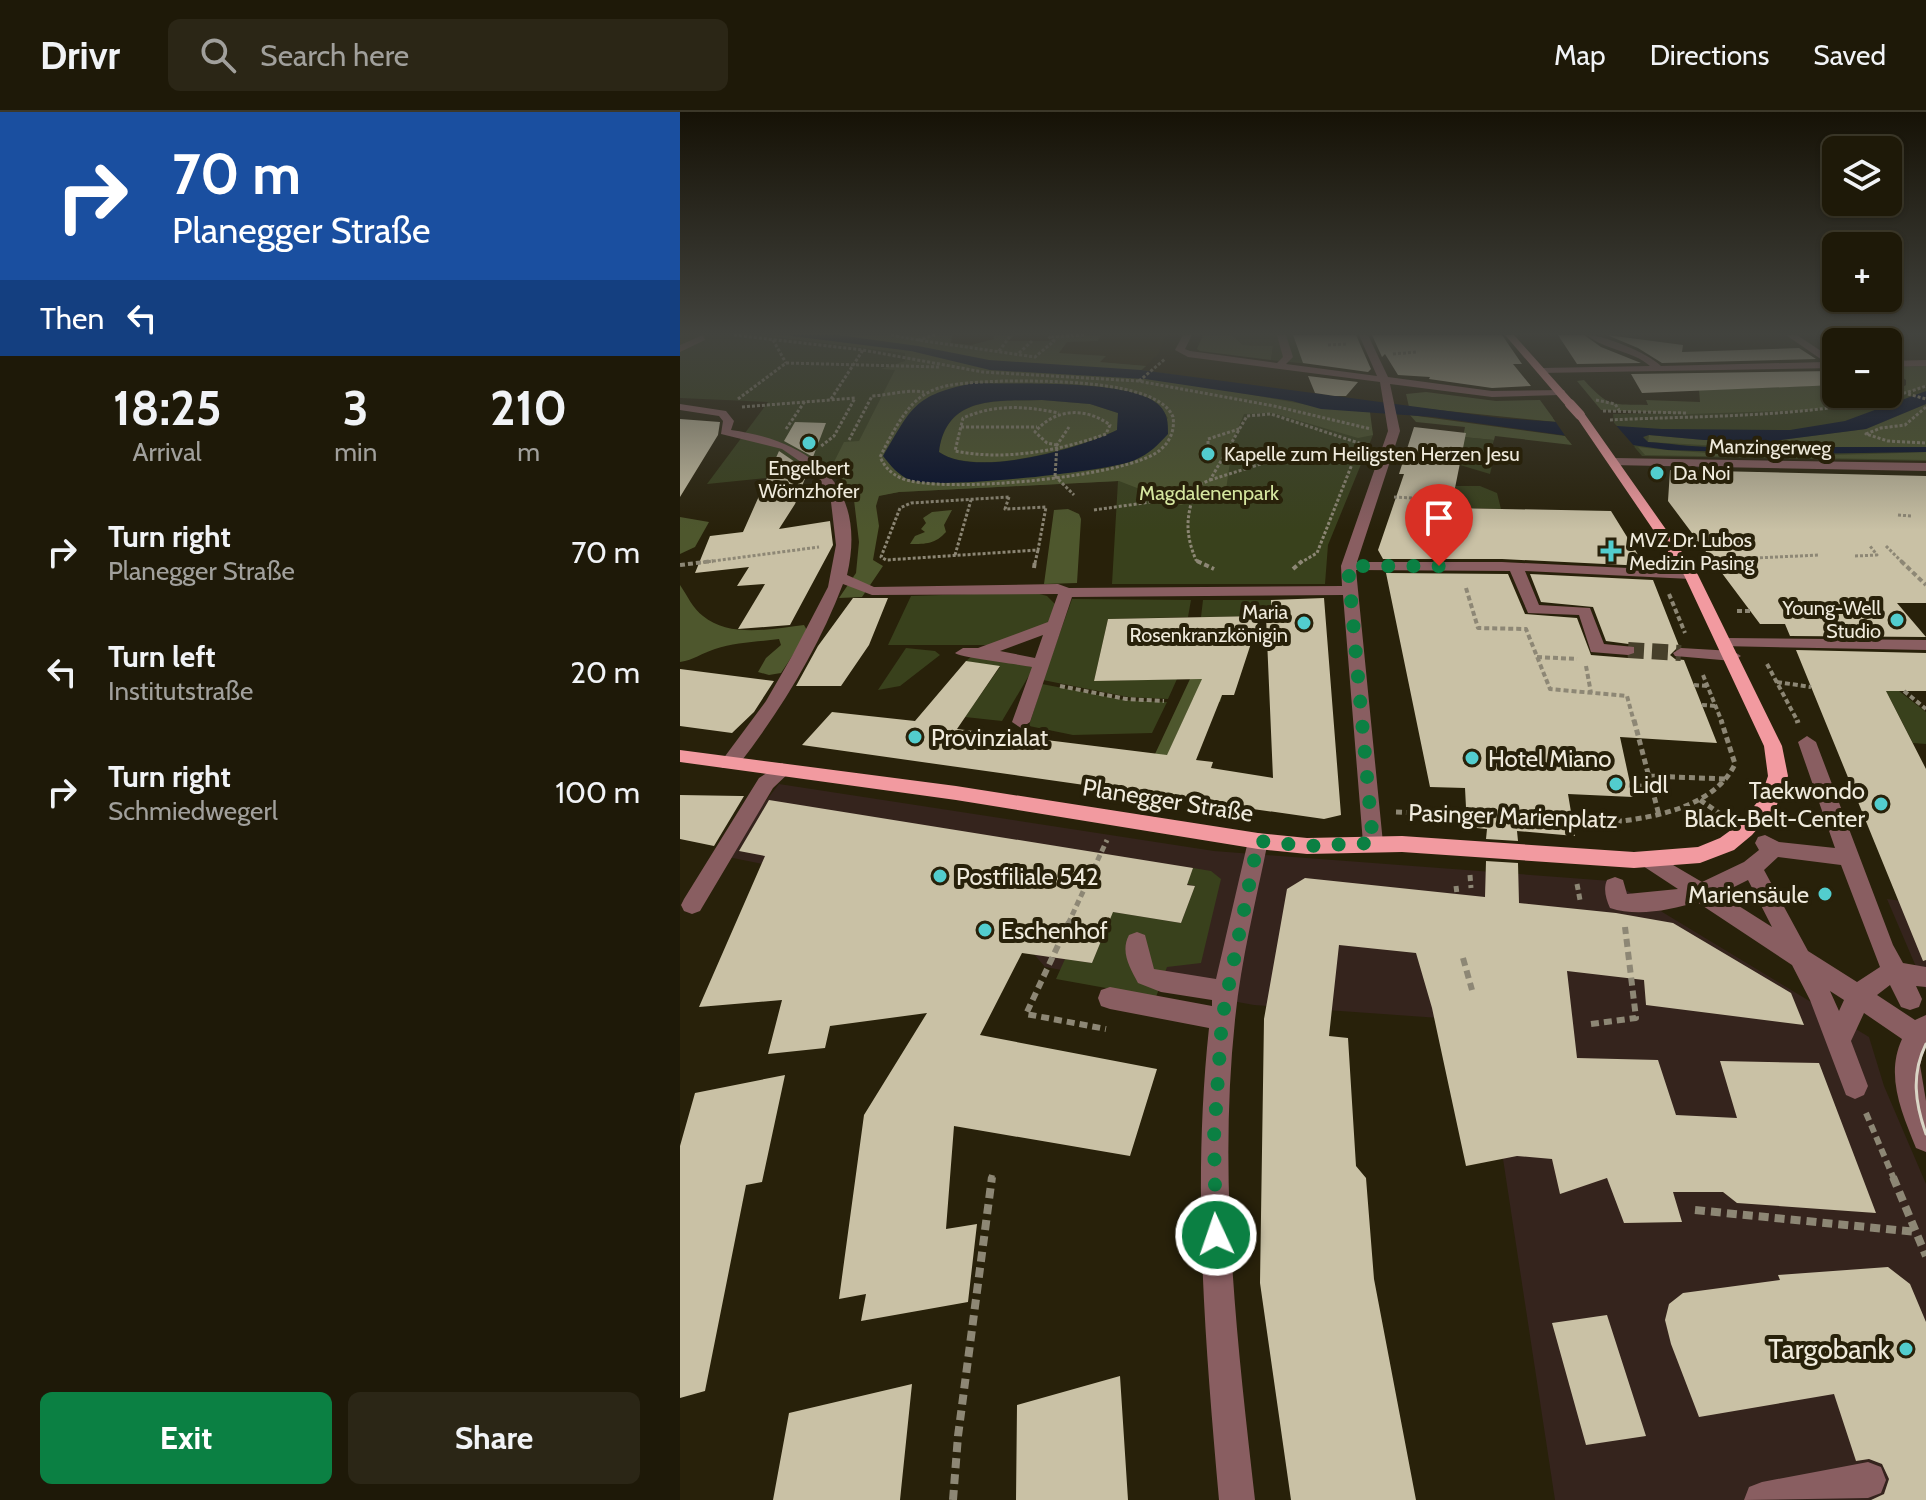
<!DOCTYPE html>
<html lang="en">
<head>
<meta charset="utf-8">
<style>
	body { margin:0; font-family:Cabin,sans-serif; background:#2b2616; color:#f1f3f6; height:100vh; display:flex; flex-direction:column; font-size:30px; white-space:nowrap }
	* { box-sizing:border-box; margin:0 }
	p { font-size:26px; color:#a1a09c }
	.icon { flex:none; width:44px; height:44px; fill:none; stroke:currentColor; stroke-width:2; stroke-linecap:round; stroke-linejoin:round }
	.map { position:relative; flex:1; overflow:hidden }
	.side { display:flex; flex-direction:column; background:#1e1908; width:680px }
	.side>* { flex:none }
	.hud { background:#1a4fa0; color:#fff; overflow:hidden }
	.buttons { position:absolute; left:1142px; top:24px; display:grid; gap:16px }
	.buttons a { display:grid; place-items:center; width:80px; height:80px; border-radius:12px; background:#1e1908; box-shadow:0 2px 6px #0004,0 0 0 2px #3c3829; font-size:40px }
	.pin { position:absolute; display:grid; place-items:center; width:68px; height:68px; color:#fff; margin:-82px -34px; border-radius:50% 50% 50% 0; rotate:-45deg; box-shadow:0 0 8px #0007 }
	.pin .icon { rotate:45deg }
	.me { position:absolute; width:88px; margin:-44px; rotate:357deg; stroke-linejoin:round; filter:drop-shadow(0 0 6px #0008) }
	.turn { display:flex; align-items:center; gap:28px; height:168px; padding:0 40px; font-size:36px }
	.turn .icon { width:104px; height:104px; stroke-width:2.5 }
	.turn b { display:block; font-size:56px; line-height:68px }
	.then { display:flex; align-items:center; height:76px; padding:0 40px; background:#0003; gap:16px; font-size:30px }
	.eta { display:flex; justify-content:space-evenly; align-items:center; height:136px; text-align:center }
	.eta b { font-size:48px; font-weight:800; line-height:56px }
	.primary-button { display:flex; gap:16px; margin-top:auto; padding:16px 40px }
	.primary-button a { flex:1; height:92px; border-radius:12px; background:#0b8043; color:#fff; font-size:32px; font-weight:800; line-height:92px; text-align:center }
	.primary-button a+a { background:#2b2616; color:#f1f3f6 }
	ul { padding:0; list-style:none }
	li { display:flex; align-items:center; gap:24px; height:120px; padding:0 40px }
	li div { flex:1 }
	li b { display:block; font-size:30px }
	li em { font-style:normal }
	header { display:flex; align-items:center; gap:48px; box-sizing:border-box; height:112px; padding:0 40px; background:#1e1908; border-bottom:2px solid #3c3829 }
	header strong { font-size:38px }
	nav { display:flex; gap:44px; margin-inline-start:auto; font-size:28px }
	.search { width:560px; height:72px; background:#2b2616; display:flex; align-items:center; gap:20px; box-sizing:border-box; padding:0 28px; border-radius:12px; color:#a1a09c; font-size:30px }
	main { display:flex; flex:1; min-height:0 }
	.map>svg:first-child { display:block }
	.commercial { fill:#35241d }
	.built { fill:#312808 }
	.green { fill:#39411c }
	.forest { fill:#4e572d; fill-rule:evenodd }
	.water { fill:#030d2b; fill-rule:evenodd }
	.pier { fill:#28210a }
	.building { fill:#c9c1a5 }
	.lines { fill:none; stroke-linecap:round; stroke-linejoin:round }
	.minor-tunnel { stroke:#463f2a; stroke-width:16; stroke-dasharray:16 8; stroke-linecap:butt }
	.path-far4 { stroke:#8d8775; stroke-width:3; stroke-dasharray:3 2; stroke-linecap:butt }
	.path-far3 { stroke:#8d8775; stroke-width:4; stroke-dasharray:5 3; stroke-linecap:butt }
	.path-far2 { stroke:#8d8775; stroke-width:5; stroke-dasharray:6 4; stroke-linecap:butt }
	.path-far1 { stroke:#8d8775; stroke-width:6; stroke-dasharray:8 5; stroke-linecap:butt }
	.path { stroke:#8d8775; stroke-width:8; stroke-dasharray:10 6; stroke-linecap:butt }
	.minor { fill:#895e61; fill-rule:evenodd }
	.major { fill:#f29aa0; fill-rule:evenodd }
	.tram { stroke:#dad5c6; stroke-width:3 }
	.major-bridge { stroke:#f29aa0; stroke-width:10 }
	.route { stroke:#0b8043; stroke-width:14; stroke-dasharray:0 25.2 }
	.poi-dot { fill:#52cdce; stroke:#28210a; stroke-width:3 }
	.labels { text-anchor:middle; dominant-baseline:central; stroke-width:8; stroke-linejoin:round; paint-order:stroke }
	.far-street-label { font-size:20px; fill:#efeadc; stroke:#28210a }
	.far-poi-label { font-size:20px; fill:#efeadc; stroke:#28210a; text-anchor:start }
	.far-park-label { font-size:20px; fill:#d5e69f; stroke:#28210a }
	.poi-label { font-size:24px; fill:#efeadc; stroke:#28210a; text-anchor:start }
	.street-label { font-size:24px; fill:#efeadc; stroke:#28210a }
	.near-poi-label { font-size:28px; fill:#efeadc; stroke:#28210a; text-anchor:end }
</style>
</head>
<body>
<header>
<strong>Drivr</strong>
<div class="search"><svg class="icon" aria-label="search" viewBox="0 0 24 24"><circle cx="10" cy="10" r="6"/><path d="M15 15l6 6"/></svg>Search here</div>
<nav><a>Map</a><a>Directions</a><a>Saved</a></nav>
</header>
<main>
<section class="side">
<div class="hud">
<div class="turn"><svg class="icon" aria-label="right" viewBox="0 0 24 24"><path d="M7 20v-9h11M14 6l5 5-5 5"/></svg><div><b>70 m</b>Planegger Straße</div></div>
<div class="then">Then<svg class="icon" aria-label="left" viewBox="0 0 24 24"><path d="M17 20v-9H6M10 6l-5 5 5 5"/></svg></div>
</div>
<div class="eta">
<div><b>18:25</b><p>Arrival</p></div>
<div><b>3</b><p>min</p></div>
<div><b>210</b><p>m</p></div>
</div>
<ul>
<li><svg class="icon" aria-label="right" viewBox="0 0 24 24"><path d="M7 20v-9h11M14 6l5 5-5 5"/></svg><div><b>Turn right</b><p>Planegger Straße</p></div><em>70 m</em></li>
<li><svg class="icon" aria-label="left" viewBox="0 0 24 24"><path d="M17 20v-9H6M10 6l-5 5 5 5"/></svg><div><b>Turn left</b><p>Institutstraße</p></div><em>20 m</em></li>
<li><svg class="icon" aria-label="right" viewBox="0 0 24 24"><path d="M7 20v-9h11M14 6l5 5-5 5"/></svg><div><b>Turn right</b><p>Schmiedwegerl</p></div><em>100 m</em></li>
</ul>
<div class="primary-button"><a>Exit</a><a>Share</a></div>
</section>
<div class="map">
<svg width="1246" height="1388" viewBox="0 0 1246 1388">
	<rect width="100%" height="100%" fill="#28210a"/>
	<path class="commercial" d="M99 672 534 739 931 769 1189 925 1204 974 1246 1072V1388H875L802 909 574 893 365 855 346 833 251 786 43 744Z
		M1207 787 1246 792V878Z"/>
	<path class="built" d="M190 223H486L478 242 466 254 292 240Z"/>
	<path class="green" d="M0 223H190L292 240 466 254 462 258 687 291 693 323 648 433 645 472H432L438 369 219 380 174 388 152 354 127 362 27 372 88 290 0 286Z
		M552 223H613L619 240 676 257 591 248 593 234 563 233Z
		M1246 254V349L962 344 934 311 933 302 1125 297 1241 276Z
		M783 325 814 328 809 344 814 345 810 362 780 353Z
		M775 374H800L817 381 821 397 795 396 784 399Z
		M352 480 367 484 377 494 370 512 316 533H208L231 484Z
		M392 487 511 488 508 505 428 507 414 569 497 567 488 587 448 585 363 568Z
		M523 488H591V504L521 505Z
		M226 536 255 539 260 543 220 574 198 578Z
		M292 544 354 555 322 609 285 605 320 555 286 549Z
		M362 572 444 588 487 590 472 621 393 623 349 614Z
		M1204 575H1214L1246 600V632L1233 631Z
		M513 756 531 759 541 767 521 851 487 855 476 885 376 867 385 847 412 851 421 829 415 797 501 811 515 774 507 772Z"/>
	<path class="forest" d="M79 223H272L271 231 291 233 314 227 313 223H334L328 229H369L373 227 369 223H421L418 229 387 230 379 241 426 244 420 250 466 254 451 266C531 270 610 295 690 300L693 323 678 326 593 301 564 302 553 328 546 378 501 393 439 369 219 380 199 384 196 394 199 414 193 448 203 454 182 485 159 486 176 461 179 430 174 388 152 354 164 330 179 329 215 258 201 257 225 249V241ZM293 271C336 273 445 266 477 291 481 295 485 302 488 306L455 348 431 356 279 370 232 369Z
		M523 223H552L563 233 593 234 591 248 520 239 517 237Z
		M1246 254V274L1227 281 1129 298 1009 302 921 298 897 269 904 268C929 296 932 292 968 293L966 288 1020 290 1019 278 1156 273V282H1208V276H1221L1226 273V268L1208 255Z
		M746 280 816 289 860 288 876 310 729 295 726 282Z
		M362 288 410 292 438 301 437 318C398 336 297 366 259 340 267 283 316 290 362 288Z
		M1246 292V335H1077L1100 328 1186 317Z
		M730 303 885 324 892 333 815 324 814 328 783 325 785 315 736 310Z
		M969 323 1024 328 1077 327 1059 335 968 330Z
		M958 335C1052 346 1151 344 1246 340V348L965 343Z
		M388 397 399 402 401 407 397 471 364 472 374 398Z
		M272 398 264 413 266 420C255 432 247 432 230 432L235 424 245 420 241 417 246 411 243 406 252 400Z
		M0 405 29 410 15 435 0 442Z
		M0 473C7 483 13 497 23 504 49 526 92 517 124 513L128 520 101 561 89 563 78 560 86 546 101 533 99 527C78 530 55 530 35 537 22 541 14 548 0 550Z
		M510 567H532V583H542L540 590 513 587 487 644 475 642Z"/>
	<path class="water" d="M104 223H158L238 234 309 248 461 258 820 306 982 317 1110 318 1165 309 1246 279V292L1186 317 1101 328 1080 335H1246V340L1117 342 988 338 753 305 641 297 612 289 465 267 310 258 231 239ZM969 323 1024 328H1074C1043 341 1001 332 968 330L963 325Z
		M293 271C334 273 451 266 479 293 488 302 488 310 488 322 478 333 469 342 455 348 427 360 256 378 230 368 218 363 211 354 203 344 233 294 233 284 293 271ZM362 288 410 292 438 301 437 318C399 337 295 366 259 340 266 283 317 289 362 288Z"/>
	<path class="pier" d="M873 306 934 311 955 335 888 328Z"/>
	<path class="building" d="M613 223H676L691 257 688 260 623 251Z
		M692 223H822L842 252H833L851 274 812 276 749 267 750 265 718 263 705 242 702 245Z
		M878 223H904L921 235 961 251 897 252Z
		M927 223 1003 233 1002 240 1119 236 1136 247 982 251 958 236Z
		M1156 259V273L962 281 951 262Z
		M628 264 678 270 666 284H655L635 281Z
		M0 307 40 310 38 323 0 385Z
		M115 310 146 311 133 345 104 329Z
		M734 315 786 321 771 396 931 399 965 454 822 447H703L698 438 724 362H719Z
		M99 339 128 359 115 392 99 417 150 409 153 433 110 513 58 517 85 472 57 474 69 455 15 461 30 424 63 420Z
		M990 358 1246 364V491H1217L1246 525 1110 524 1105 512H1080L988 389Z
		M706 461 828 462 845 502 897 506 911 543 948 546 956 543V533L926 529 913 495 861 490 850 462 973 468 999 534 990 543 995 547 1004 548 1037 631 940 625 953 685 888 682 895 724 837 719 838 729 806 727 807 717 787 715 785 676 750 675Z
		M173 486H208L189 533 161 574H116L138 534Z
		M644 486 661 703 644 707 122 633 152 600 235 609 286 549 320 554 277 617 487 643 522 567 414 569 428 507 580 504 554 583H542L516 648 533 650 531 656 593 666 586 504H591V488Z
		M1116 538 1246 541V579H1206L1246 657V848L1243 849Z
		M0 557 39 562 94 569 74 600 52 621 0 614Z
		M0 683 61 684H64L34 734 0 727Z
		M89 688 513 756 507 773 515 774 501 811 433 800 412 851 342 841 300 923 477 957 450 1044 274 1014 266 1117 297 1112 288 1190 181 1209 186 1182 159 1187 184 1003 247 901 150 914 145 936 88 942 102 888 19 895 85 744 59 739Z
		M806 749 838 751 839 791 936 801 993 811 1111 881 1124 913 966 893 964 868 887 859 897 946 978 948 996 1003 1057 1006 1040 949 1139 951 1196 1101 1057 1091 1043 1080H993L1002 1110 944 1111 927 1066 880 1082 872 1047 837 1044 786 1054 752 896 736 841 659 833 649 924 668 926 676 1054 686 1066 694 1167 736 1388H611L580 1171 584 907 607 777 625 766 805 785Z
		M105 963 82 1070 66 1073 25 1279 0 1286V1034L15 981Z
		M1208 1155 1230 1172 1246 1210V1388H1191L1204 1382 1209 1367 1202 1352 1189 1347 1176 1349 1154 1282 1019 1305 991 1232 985 1208 989 1192 1003 1181 1100 1168 1098 1163Z
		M927 1203 966 1324 906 1333 872 1211Z
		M440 1264 448 1388H336L337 1293Z
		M232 1272 220 1388H93L109 1301Z"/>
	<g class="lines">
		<path class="minor-tunnel" d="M948 538 1001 541"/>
		<path class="path-far4" d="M54 223 183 238 303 260 458 269 594 294 691 317
			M211 223 238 228
			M255 223 238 228 355 245 374 229 367 223
			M1187 223 1199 230
			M371 225 406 223
			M1154 225 1189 224
			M93 228 106 251
			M648 233 667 232
			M319 239 331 223
			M339 241 352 229
			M713 242 737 240
			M325 269C363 269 478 267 493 305 495 318 490 330 480 338 450 365 259 383 221 366 210 361 205 355 200 345 236 273 247 272 325 269Z
			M459 269 485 247
			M1228 282 1246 287
			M58 287 106 251 260 255
			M151 287 183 238
			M916 288 935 292 939 298
			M62 295 175 286 154 324 140 335
			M923 299 1008 301
			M930 308C1026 303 1156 307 1246 274
			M281 315H357
			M106 317 125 289
			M169 328 192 284C211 283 226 277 244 280
			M1245 331 1208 329 1186 322 1201 316 1225 313 1246 295
			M377 333 367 331 355 320C375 296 406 295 430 313L426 322C379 339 324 349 275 339L283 306C315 292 345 294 379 301
			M528 337V327L559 317
			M375 364 394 383
			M375 364 377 333 389 315
			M530 368 587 350 678 337
			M515 379C506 405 505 422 516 448L521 451
			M329 385 325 397 366 395 358 438 206 448 201 445 220 396 231 391Z
			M714 385 733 386
			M414 398 485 388 530 368 567 304 591 302 688 334
			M1218 403 1231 404
			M1015 428H1034
			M1206 434 1223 451
			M275 443 291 388
			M1175 444 1197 443 1190 434
			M1075 446 1139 443
			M18 451 139 435
			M355 451 358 438
			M620 451 637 441 678 337"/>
		<path class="path-far3" d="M517 449 534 457
			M1221 449 1246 473
			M0 453 33 449
			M354 456 355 449
			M613 457 622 449
			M786 476 798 516 846 517 870 577 947 584 954 610
			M989 482 1005 521
			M1057 499H1070
			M857 545 897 547
			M1087 552 1118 610
			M906 554 911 581
			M1023 563 1042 610
			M1097 570 1131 575
			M1014 573 1027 574
			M380 574 446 587 484 589
			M1224 579 1246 597
			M1022 593 1036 594"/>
		<path class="path-far2" d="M954 608 979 703
			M1117 608 1118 611
			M969 664 1047 667
			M939 672 971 675
			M1020 688 1042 703
			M716 700 942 709C982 704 1036 692 1055 652L1041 608
			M790 763 791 776
			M897 772 900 788
			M776 774 777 782
			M388 812 427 728"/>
		<path class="path-far1" d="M389 810 346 902 426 917
			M783 846 792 878
			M911 912 956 906 945 815
			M1186 1001 1214 1067
			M311 1067 312 1063"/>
		<path class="path" d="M1213 1065 1246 1144
			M1015 1098 1236 1120
			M273 1388 278 1324 312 1065"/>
		<path class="minor" d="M23 223 25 228 0 240V233Z
			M503 223H512L505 237 510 239 597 251 603 245 597 223H606L613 245 606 252 697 264 679 223H688L708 265 812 279 884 278 885 280 880 283 812 285 710 272 720 319 677 450H822L1011 459 1018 463 1011 467 845 459 859 493 910 496 924 532 954 535V541L948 543 911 540 899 503 848 501 830 459 676 458 703 731 700 737H686L683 731 663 483 392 485 350 610 341 616 332 610 352 555C338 552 281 546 275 541L283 536H298L368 510 378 482 192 483 163 472C138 538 99 601 56 656H42L40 651 86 589 112 544 148 475 156 433 151 390 134 359 102 337 41 322 43 309 39 304 0 298V292L46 299 54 309 51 318C132 329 188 374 167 463L194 475 378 472 389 476 662 474 661 454 708 319 700 270 508 245 495 238ZM363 523 355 546 320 539Z
			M907 223C924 223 968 241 981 254L1145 250 1106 223H1117L1156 249V256L859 261 862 256 970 254C952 238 926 239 907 223Z
			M1246 248V254L1208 255V249Z
			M934 346 1246 351V359L930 353 928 350Z
			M1046 526 1246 528V538L1040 534V528Z
			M1001 536 1053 539 1061 544 1053 549 995 544 993 541Z
			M1127 624 1136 630 1213 833 1223 851 1246 855V875L1236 874 1242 887 1239 895 1230 898 1221 895 1210 873 1197 883 1235 908 1246 903V932L1240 953 1246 989V1040L1236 1036C1222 1001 1205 964 1222 927L1184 901 1171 929 1188 974 1184 983 1175 987 1166 983 1130 888 1112 853 1017 790C991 798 957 805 930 796 926 787 923 777 927 768L935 765 943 768 947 782 998 777 963 754 960 748 963 742 971 740 1022 770 1064 750 1079 738 1075 731 1078 725 1085 723 1099 730 1155 736 1118 630ZM1098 745 1161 753 1200 855 1177 870 1128 839 1084 758ZM1068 768 1092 815 1040 782ZM1150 879 1164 888 1159 899Z
			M102 651 112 658 93 676 20 799 12 802 4 799 1 793 4 787 79 666Z
			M578 721 585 723 588 729C576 789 561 848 555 908 538 1068 557 1229 575 1388H539C525 1230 512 1074 529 916L430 897 421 894 418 886 421 878 430 875 532 894V888L481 880 458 871C450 856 440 840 449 823L457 820 465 823 474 857 536 867 568 729 571 723Z
			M1188 1350 1201 1355 1206 1368 1201 1381 1188 1386 1064 1388 1069 1375 1082 1370Z"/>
		<path class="major" d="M825 223H834L894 290V294H886Z
			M900 300 904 301 1018 463 1102 634 1108 664 1096 695 1072 723 1054 738 1020 751 954 756 722 740 627 742 578 737 276 688 0 650V638L276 674 578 721 627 726 722 724 954 740 1018 735 1040 726 1058 713 1080 687 1088 664 1084 634 1004 463 895 303Z"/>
		<path class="tram" d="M1246 932C1231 962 1235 991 1246 1022"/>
		<path class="major-bridge" d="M890 292 900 303"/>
	</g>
	<linearGradient id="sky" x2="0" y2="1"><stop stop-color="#161206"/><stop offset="0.53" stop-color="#42433e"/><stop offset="1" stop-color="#42433e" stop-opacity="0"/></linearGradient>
	<rect width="1246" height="418" fill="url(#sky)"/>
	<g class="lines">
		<path class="route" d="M536 1123 534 1025 542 907 578 729 627 734 693 731 668 454H759"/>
	</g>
	<g class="poi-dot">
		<circle cx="129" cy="331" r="8"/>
		<circle cx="528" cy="342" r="8"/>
		<circle cx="977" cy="361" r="8"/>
		<path d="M927 427h8v8h8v8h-8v8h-8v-8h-8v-8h8z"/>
		<circle cx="1217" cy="508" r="8"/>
		<circle cx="624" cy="511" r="8"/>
		<circle cx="235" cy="625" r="8"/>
		<circle cx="792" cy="646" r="8"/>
		<circle cx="936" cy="672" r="8"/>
		<circle cx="1201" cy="692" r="8"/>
		<circle cx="260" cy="764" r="8"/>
		<circle cx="1145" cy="782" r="8"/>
		<circle cx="305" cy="818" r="8"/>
		<circle cx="1226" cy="1237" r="8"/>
	</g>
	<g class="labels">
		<g class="far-street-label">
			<text transform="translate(1090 335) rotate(1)">Manzingerweg</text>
		</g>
		<g class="far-poi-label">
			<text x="544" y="342">Kapelle zum Heiligsten Herzen Jesu</text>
			<text x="129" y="356" text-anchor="middle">Engelbert<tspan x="129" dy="23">Wörnzhofer</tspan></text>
			<text x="993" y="361">Da Noi</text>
			<text x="949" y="428">MVZ Dr. Lubos<tspan x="949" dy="23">Medizin Pasing</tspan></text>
			<text x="1201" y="496" text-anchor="end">Young-Well<tspan x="1201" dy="23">Studio</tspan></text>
			<text x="608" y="500" text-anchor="end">Maria<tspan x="608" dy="23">Rosenkranzkönigin</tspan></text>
		</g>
		<g class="far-park-label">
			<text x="529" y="381">Magdalenenpark</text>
		</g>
		<g class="poi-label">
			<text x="251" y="625">Provinzialat</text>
			<text x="808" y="646">Hotel Miano</text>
			<text x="952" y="672">Lidl</text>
			<text x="1185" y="678" text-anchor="end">Taekwondo<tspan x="1185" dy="28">Black-Belt-Center</tspan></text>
			<text x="276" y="764">Postfiliale 542</text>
			<text x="1129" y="782" text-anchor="end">Mariensäule</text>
			<text x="321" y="818">Eschenhof</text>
		</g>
		<g class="street-label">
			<text transform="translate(488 688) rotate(9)">Planegger Straße</text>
			<text transform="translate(833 704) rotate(2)">Pasinger Marienplatz</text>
		</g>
		<g class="near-poi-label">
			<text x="1210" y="1237">Targobank</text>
		</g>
	</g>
</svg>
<div class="buttons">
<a><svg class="icon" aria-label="layers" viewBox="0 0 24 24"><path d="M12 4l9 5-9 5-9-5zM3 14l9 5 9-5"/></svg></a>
<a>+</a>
<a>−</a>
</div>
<div class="pin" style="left:759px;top:454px;background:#d93025"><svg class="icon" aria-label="arrive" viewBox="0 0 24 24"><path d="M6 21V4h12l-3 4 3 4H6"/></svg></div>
<svg class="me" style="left:536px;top:1123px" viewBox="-20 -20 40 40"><circle r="17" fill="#0b8043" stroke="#fff" stroke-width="3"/><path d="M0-11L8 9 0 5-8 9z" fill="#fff"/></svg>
</div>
</main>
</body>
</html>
